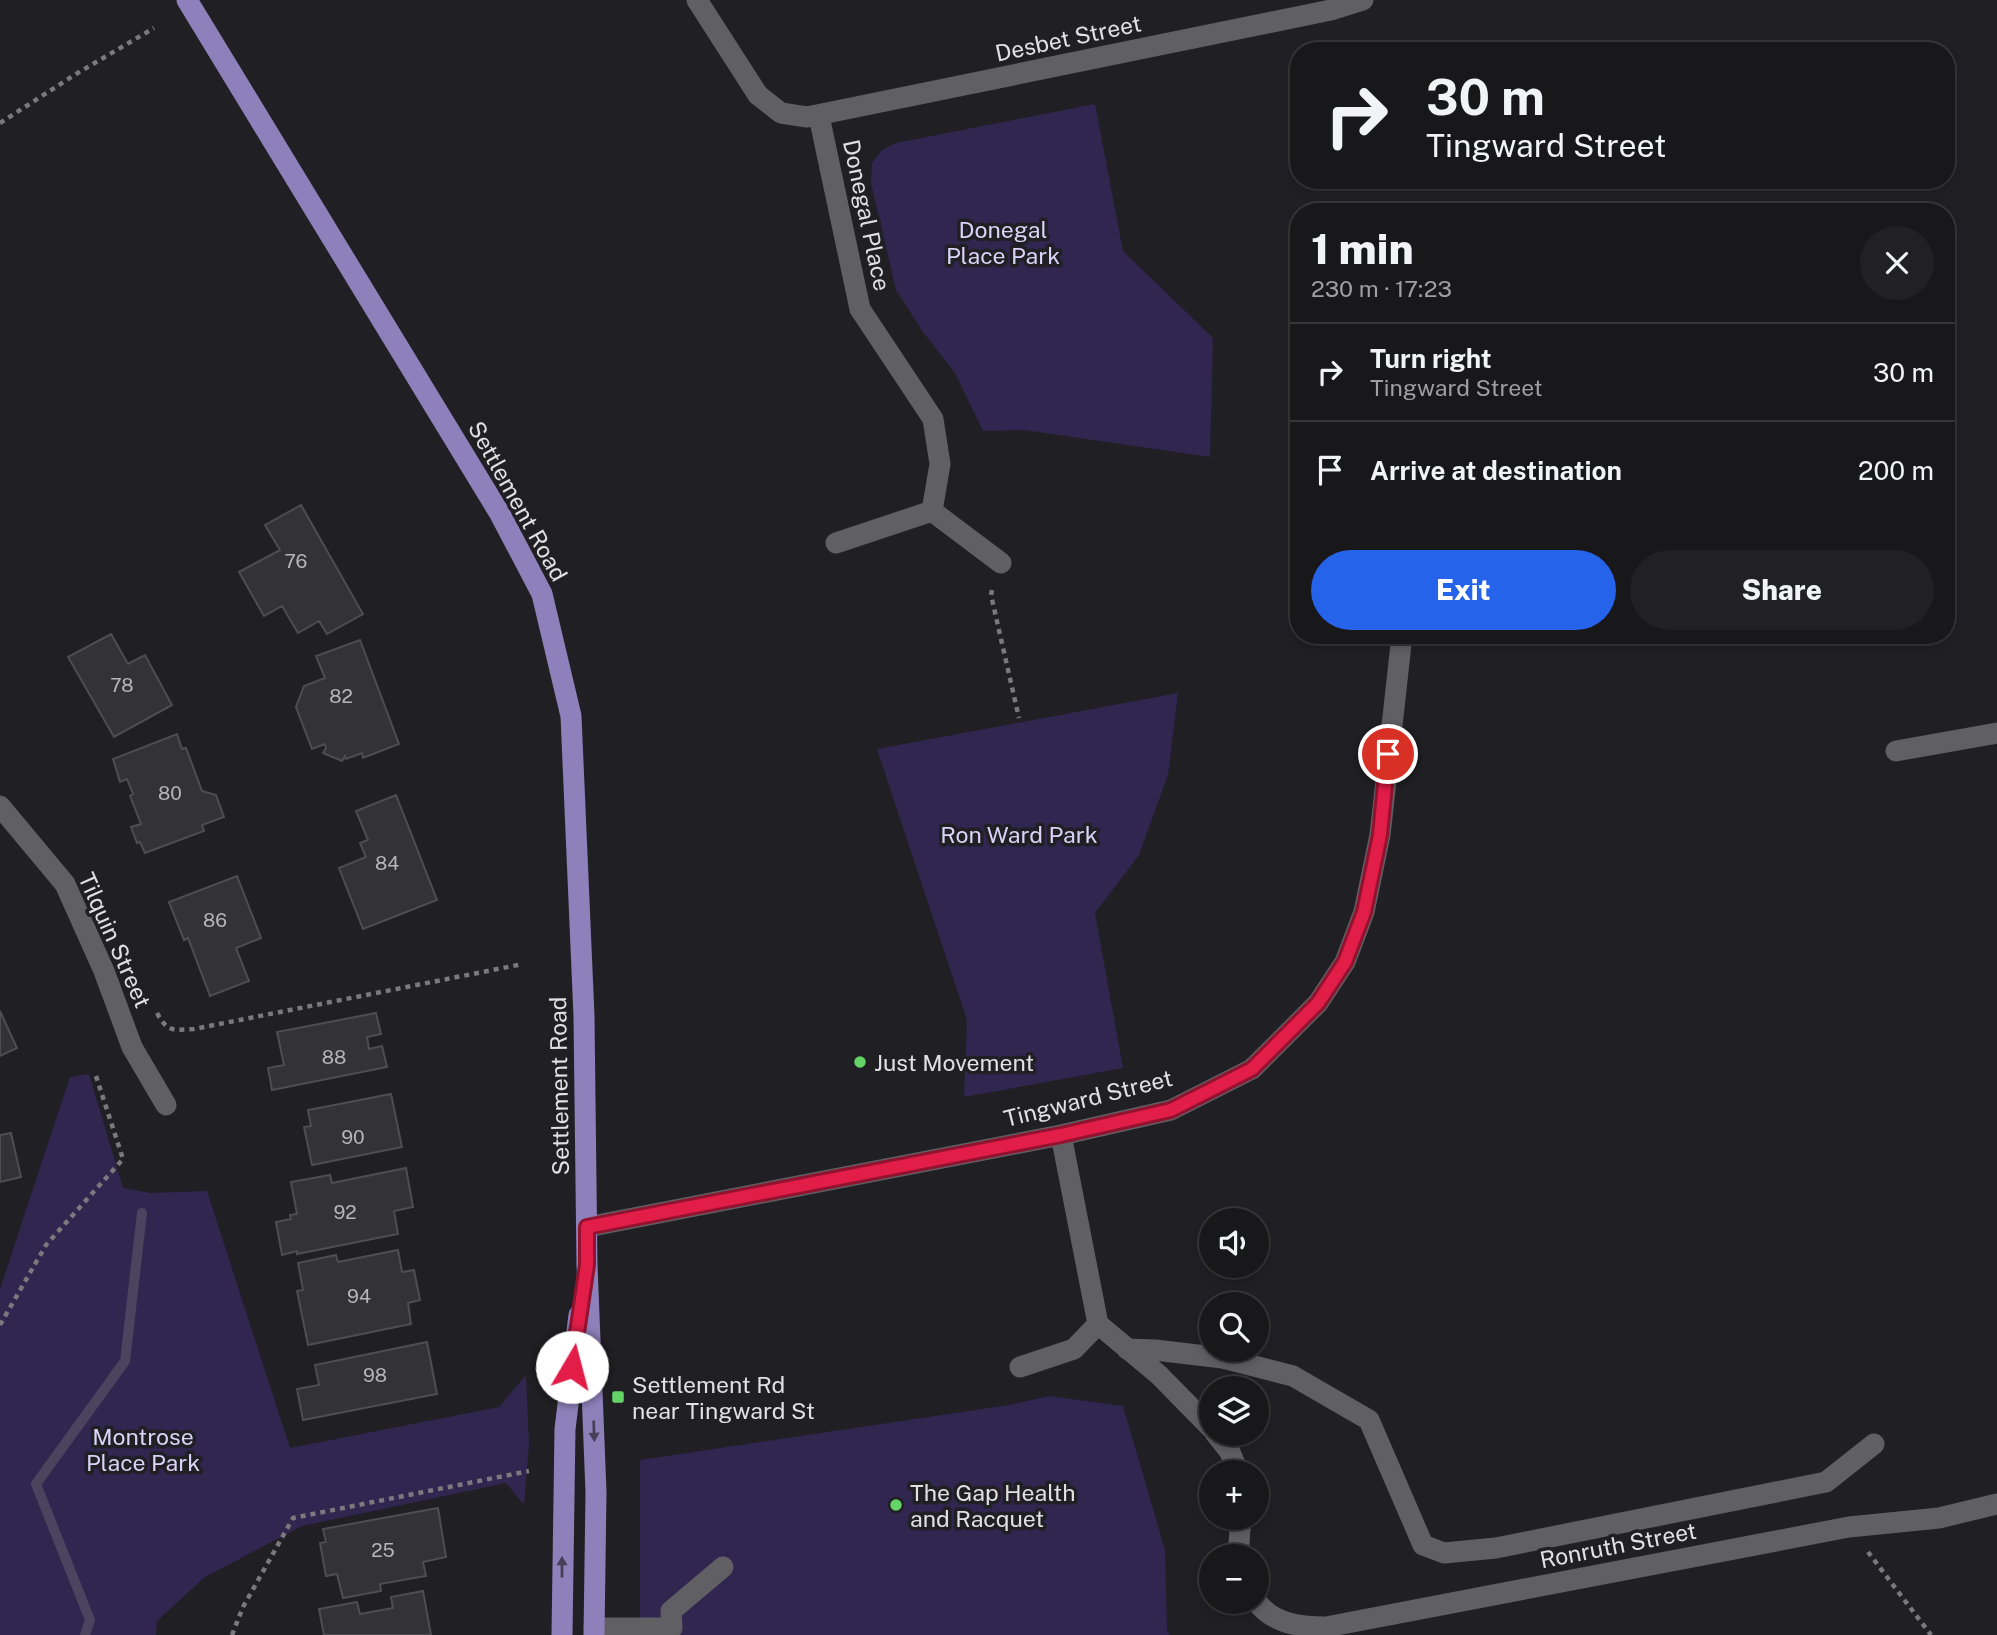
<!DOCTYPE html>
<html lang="en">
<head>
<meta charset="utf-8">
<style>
	body { margin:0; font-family:"Public Sans",sans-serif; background:#212023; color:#f1f3f6; height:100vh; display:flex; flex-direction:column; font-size:26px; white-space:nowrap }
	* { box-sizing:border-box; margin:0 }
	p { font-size:23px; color:#9f9fa2 }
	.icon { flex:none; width:38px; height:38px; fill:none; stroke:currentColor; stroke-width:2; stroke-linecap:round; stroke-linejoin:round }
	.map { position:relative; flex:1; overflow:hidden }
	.drawer { position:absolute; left:1290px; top:203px; width:665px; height:441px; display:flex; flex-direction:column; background:#18171a; border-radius:28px; box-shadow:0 4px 10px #0003,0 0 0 2px #363639 }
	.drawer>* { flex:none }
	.hud { position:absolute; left:1290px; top:42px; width:665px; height:147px; border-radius:28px; box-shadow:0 4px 10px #0003,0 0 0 2px #363639; background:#18171a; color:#f1f3f6; overflow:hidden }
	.controls { position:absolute; left:1199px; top:1208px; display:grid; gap:14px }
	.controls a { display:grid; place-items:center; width:70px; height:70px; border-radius:50%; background:#18171a; box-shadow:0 4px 10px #0003,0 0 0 2px #363639; font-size:35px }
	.pin { position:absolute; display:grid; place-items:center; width:60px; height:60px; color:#fff; margin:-30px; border:4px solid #fff; border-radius:50%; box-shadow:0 2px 7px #0007 }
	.me { position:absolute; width:77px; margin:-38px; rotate:8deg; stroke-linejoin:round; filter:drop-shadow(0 0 5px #0008) }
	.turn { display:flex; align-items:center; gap:24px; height:147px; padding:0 21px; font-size:32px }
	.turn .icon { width:91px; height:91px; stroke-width:2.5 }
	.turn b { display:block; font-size:49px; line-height:60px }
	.round { display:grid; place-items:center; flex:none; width:74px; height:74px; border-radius:37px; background:#212023 }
	.headline { display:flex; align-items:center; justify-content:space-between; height:119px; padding:0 21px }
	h1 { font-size:42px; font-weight:800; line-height:52px }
	.action { display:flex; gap:14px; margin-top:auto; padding:14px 21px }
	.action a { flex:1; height:80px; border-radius:42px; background:#2563eb; color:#fff; font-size:28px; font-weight:800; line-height:80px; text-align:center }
	.action a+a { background:#212023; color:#f1f3f6 }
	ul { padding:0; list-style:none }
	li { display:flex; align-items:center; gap:21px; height:98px; padding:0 21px; border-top:2px solid #363639 }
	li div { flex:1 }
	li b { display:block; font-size:26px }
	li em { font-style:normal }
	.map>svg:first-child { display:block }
	.green { fill:#31264f }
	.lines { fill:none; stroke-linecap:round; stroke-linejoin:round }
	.stream { stroke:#4c445e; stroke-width:10 }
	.building { fill:#333337; stroke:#4e4d52; stroke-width:2 }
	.path { stroke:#7a797d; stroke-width:4.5; stroke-dasharray:5 5; stroke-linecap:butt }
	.minor { stroke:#605f64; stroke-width:21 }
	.major { stroke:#8e80ba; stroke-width:21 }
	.oneway { fill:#464158 }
	.route-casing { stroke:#92132f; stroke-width:18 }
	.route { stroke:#e11d48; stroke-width:12 }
	.poi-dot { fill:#65d467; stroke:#201f23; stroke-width:2.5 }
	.labels { text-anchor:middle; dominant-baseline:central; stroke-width:7; stroke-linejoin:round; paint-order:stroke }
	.number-label { font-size:19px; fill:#b6b6b9 }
	.street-label { font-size:23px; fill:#e1e1e4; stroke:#201f23 }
	.park-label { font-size:23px; fill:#d9d3f7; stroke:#201f23 }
	.poi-label { font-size:23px; fill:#e1e1e4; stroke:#201f23; text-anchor:start }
</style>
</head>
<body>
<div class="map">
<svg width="1997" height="1635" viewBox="0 0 1997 1635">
	<rect width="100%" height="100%" fill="#201f23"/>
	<path class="green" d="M1095 104 1123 251 1213 338 1210 457 1024 430 983 431 955 373 923 332 896 290 871 183 872 163 882 150 896 143Z
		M1178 693 1168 775 1139 855 1095 913 1123 1068 964 1097 967 1020 877 749Z
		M89 1074 123 1188 151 1193 207 1191 290 1448 499 1407 526 1375 529 1444 524 1505 506 1483 302 1526 205 1577 157 1621 156 1635H0V1289L70 1077Z
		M1049 1396 1123 1406 1165 1550 1167 1631 1170 1635H640V1460L1009 1405Z"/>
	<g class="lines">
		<path class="stream" d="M85 1635 90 1620 36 1484 125 1361 142 1213"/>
	</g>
	<path class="building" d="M301 505 363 614 327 634 319 621 298 633 282 606 264 616 239 572 280 550 265 525Z
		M111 634 128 664 145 655 172 705 114 737 68 657Z
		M360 640 399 744 363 758 362 753 346 759 345 756 342 761 323 753 326 748 325 744 312 749 296 707 304 686 325 678 316 656Z
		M177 734 182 749 186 748 202 791 216 795 224 817 202 825 204 831 145 853 140 842 137 843 131 827 141 824 130 796 133 794 127 779 120 782 113 759Z
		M396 795 437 900 363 929 339 868 366 857 360 843 368 840 356 811Z
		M237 876 261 938 236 948 249 981 210 996 188 938 184 940 169 902Z
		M0 1011 17 1048 0 1056Z
		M376 1013 381 1034 367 1037 369 1049 382 1046 387 1067 272 1090 268 1068 284 1065 277 1032Z
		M391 1094 402 1147 312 1165 304 1127 311 1126 308 1110Z
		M11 1133 21 1177 0 1182V1135Z
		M406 1168 413 1207 394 1211 398 1234 297 1254V1251L282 1255 276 1222 291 1219 290 1215 297 1214 291 1182 330 1175 332 1183Z
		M398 1250 402 1272 414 1270 420 1300 408 1303 411 1324 308 1345 297 1291 303 1290 298 1263 336 1255 338 1262Z
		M427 1342 437 1394 303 1420 297 1389 319 1385 315 1365Z
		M438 1508 446 1557 423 1562 426 1576 380 1584 381 1591 343 1598 337 1574 326 1576 320 1543 326 1542 323 1529Z
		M423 1591 431 1635H324L319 1609 357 1602 360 1614 393 1608 391 1597Z"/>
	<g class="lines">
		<path class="path" d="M0 123 76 74 154 28
			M992 590 991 595 1019 718
			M157 1013C168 1033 173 1030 194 1029L523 964
			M0 1325 46 1245 123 1159 95 1073
			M1868 1552 1931 1635
			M232 1635 243 1607 293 1518 529 1471"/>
		<path class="minor" d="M697 0 758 95 781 113 807 117 1331 10 1363 0
			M819 116 860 309 933 419 940 464 932 511
			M836 543 932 511 1001 563
			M1896 751 1997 733
			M0 806 65 884 104 971 132 1047 166 1105
			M1061 1135 1098 1324 1159 1375 1211 1428
			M587 1227 1061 1135 1171 1110 1252 1069 1318 1003 1345 962 1364 912 1380 835 1402 635
			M1127 1349 1155 1350 1223 1358 1293 1376 1369 1420 1423 1545 1444 1553 1496 1548 1826 1482 1874 1444
			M1020 1367 1074 1349 1098 1324
			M1215 1433 1230 1452 1238 1472
			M1238 1556 1241 1517
			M1256 1601C1273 1624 1299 1627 1326 1627L1849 1527 1939 1518 1997 1504
			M594 1628H672L671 1611 723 1567"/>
		<path class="major" d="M187 0 500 514 542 594 571 716 584 1016 587 1265 596 1492 594 1635
			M562 1635 565 1429 579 1315"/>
	</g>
	<defs><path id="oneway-solid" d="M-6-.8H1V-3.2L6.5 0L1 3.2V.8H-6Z" transform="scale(1.75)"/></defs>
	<g class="oneway">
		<use href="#oneway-solid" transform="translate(594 1431) rotate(88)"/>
		<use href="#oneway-solid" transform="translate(562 1567) rotate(-90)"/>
	</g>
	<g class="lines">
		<g class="route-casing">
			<path id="route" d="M572 1367 587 1265V1227L1061 1135 1171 1110 1252 1069 1318 1003 1345 962 1364 912 1380 835 1388 754"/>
		</g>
		<use href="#route" class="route"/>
	</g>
	<g class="poi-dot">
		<circle cx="860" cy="1062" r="7"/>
		<rect x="611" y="1390" width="14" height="14" rx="3.5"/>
		<circle cx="896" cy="1505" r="7"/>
	</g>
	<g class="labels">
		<g class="number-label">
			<text x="296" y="561">76</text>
			<text x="122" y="685">78</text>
			<text x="341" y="696">82</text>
			<text x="170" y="793">80</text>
			<text x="387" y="863">84</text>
			<text x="215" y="920">86</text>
			<text x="334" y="1057">88</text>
			<text x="353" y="1137">90</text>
			<text x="345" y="1212">92</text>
			<text x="359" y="1296">94</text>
			<text x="375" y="1375">98</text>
			<text x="383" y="1550">25</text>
		</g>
		<g class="street-label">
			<text transform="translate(1068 38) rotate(-12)">Desbet Street</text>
			<text transform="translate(867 215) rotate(78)">Donegal Place</text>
			<text transform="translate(518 501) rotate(61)">Settlement Road</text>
			<text transform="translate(115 940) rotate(66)">Tilquin Street</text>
			<text transform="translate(559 1086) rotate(-91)">Settlement Road</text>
			<text transform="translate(1088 1098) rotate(-14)">Tingward Street</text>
			<text transform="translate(1618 1545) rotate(-11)">Ronruth Street</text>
		</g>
		<g class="park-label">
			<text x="1003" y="229">Donegal<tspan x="1003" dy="26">Place Park</tspan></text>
			<text x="1019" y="834">Ron Ward Park</text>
			<text x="143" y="1436">Montrose<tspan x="143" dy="26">Place Park</tspan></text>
		</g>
		<g class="poi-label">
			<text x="874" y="1062">Just Movement</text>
			<text x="632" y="1384">Settlement Rd<tspan x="632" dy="26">near Tingward St</tspan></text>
			<text x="910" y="1492">The Gap Health<tspan x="910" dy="26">and Racquet</tspan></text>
		</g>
	</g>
</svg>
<div class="controls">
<a><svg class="icon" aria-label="sound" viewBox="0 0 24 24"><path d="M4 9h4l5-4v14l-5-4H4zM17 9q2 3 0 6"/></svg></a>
<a><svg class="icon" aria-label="search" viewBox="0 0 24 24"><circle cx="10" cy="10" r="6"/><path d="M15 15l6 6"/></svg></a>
<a><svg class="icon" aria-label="layers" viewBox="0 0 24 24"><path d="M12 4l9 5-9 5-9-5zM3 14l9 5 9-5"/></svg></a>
<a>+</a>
<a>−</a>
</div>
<div class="pin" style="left:1388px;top:754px;background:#d93025"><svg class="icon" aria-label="arrive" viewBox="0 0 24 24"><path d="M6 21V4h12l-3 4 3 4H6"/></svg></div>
<svg class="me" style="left:572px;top:1367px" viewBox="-20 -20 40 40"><circle r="19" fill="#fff"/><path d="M0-13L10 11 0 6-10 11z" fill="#e11d48"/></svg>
<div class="hud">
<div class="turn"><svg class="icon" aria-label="right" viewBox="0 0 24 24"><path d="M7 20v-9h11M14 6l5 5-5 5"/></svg><div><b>30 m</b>Tingward Street</div></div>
</div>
<section class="drawer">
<div class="headline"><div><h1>1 min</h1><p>230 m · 17:23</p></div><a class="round"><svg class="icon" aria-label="close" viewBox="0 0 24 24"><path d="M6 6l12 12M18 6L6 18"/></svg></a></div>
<ul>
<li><svg class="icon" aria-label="right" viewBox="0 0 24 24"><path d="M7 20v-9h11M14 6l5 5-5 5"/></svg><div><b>Turn right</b><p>Tingward Street</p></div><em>30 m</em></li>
<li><svg class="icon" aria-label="arrive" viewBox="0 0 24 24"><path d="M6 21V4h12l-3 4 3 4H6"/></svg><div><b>Arrive at destination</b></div><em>200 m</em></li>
</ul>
<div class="action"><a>Exit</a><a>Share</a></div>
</section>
</div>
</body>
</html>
